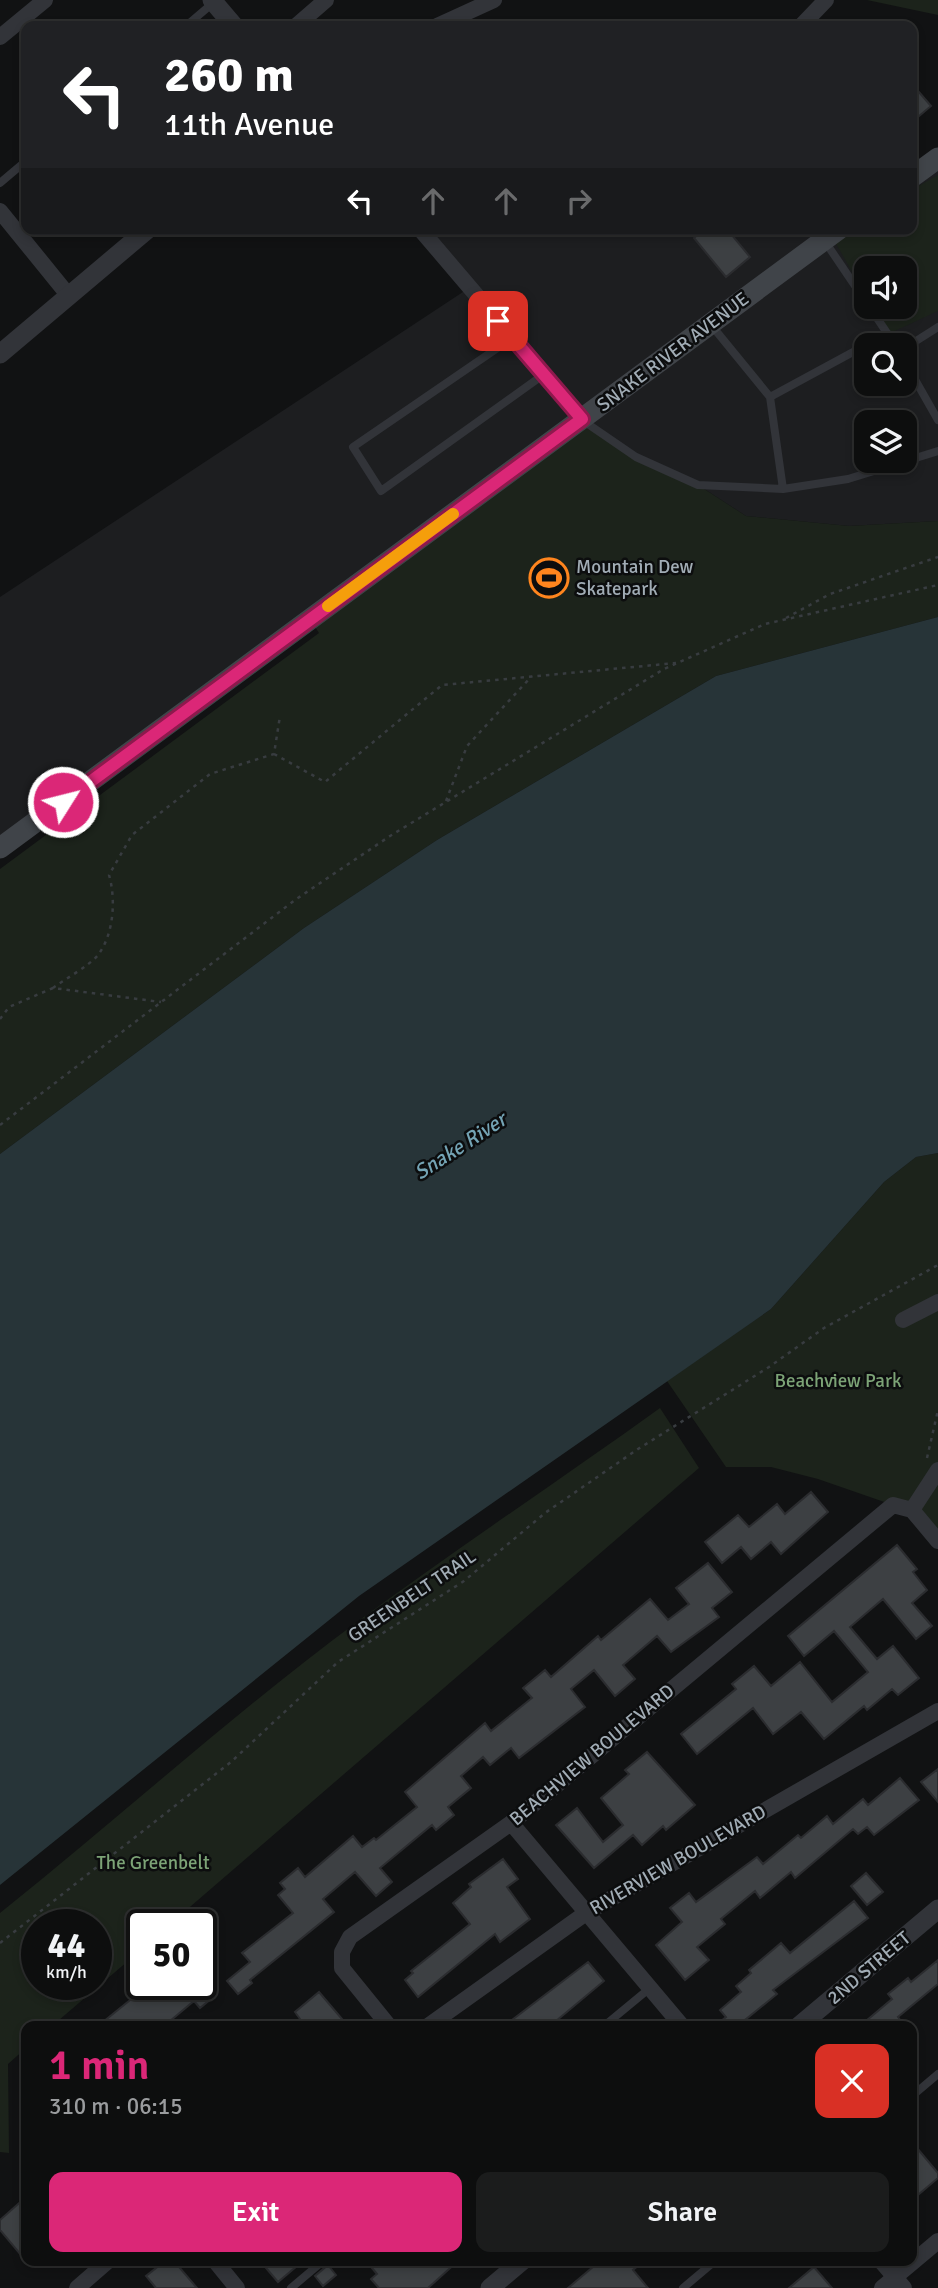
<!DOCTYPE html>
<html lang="en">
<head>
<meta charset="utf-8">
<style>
	body { margin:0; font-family:Signika,sans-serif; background:#1b1c1c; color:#f1f3f6; height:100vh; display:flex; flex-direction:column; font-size:26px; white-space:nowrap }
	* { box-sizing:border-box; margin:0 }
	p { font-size:23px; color:#9a9c9e }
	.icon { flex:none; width:38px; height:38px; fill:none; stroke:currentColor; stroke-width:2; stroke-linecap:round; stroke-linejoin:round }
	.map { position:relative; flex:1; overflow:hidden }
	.sheet { position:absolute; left:21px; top:2021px; width:896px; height:245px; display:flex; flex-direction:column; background:#0d0e0e; border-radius:14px; box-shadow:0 4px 10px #0003,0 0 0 2px #2d2e2e }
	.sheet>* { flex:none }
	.hud { position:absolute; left:21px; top:21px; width:896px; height:214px; border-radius:14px; box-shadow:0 4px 10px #0003,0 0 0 2px #2d2e2e; background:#202124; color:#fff; overflow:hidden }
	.tools { position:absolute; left:854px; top:256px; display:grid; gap:14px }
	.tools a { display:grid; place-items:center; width:63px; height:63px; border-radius:14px; background:#0d0e0e; box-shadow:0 4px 10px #0003,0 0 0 2px #2d2e2e; font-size:35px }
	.speed { position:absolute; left:21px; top:1909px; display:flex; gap:14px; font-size:35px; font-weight:700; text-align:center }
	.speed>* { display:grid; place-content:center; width:91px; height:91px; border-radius:50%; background:#0d0e0e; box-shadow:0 4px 10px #0003,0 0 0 2px #2d2e2e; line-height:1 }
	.speed small { font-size:18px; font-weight:400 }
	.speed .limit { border:4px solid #111; border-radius:10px; background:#fff; color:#111 }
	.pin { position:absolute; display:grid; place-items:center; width:60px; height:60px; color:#fff; margin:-30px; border-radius:14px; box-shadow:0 4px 10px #0006 }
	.me { position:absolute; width:77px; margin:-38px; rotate:54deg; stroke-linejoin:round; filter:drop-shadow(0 0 5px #0008) }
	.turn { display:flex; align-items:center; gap:24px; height:147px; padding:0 28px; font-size:32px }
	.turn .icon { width:91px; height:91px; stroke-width:2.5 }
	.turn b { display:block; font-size:49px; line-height:60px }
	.lanes { display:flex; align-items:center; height:66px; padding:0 28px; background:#0003; justify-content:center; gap:35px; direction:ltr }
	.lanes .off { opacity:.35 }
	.round { display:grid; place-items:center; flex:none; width:74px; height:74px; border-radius:14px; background:#1b1c1c }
	.overview { display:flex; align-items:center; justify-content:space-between; height:119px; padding:0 28px }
	h1 { font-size:42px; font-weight:600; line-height:52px; color:#db2777 }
	.primary-button { display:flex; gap:14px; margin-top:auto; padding:14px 28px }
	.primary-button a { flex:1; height:80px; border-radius:14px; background:#db2777; color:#fff; font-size:28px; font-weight:600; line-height:80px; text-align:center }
	.primary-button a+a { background:#1b1c1c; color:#f1f3f6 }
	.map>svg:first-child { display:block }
	.built { fill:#1d1e20; fill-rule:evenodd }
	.green { fill:#1c231b; fill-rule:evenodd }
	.water { fill:#273438 }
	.building { fill:#3d4043; stroke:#2b2c2f; stroke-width:2 }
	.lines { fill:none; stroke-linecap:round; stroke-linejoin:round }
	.path { stroke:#383c40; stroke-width:2.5; stroke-dasharray:3.5 5; stroke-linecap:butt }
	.service { stroke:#323439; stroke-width:8 }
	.minor { stroke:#323439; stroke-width:16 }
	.tertiary { stroke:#323439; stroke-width:19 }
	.secondary { stroke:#404449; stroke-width:21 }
	.route-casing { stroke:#8e194d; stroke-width:18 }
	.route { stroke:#db2777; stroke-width:12 }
	.slow { stroke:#f59e0b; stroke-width:12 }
	.labels { text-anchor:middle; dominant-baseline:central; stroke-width:5; stroke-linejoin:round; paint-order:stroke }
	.street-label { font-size:19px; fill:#a1acb5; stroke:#0c0d0e }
	.poi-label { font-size:19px; fill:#a1acb5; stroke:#0c0d0e; text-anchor:start }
	.park-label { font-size:19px; fill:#7ca376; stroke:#0c0d0e }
	.water-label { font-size:21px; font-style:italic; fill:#74a4b5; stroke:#0c0d0e }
</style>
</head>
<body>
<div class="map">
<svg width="938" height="2288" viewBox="0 0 938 2288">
	<rect width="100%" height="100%" fill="#111213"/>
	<path class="built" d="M938 158V521L849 526 746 516 698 485 636 457 581 420 0 848V597L469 288 420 229H912V177ZM866 268H905V306H866ZM866 345H905V383H866ZM866 422H905V460H866Z"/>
	<path class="green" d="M867 0H938V15Z
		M938 175V311L888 334 872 306H905V268H866V296L831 235 841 229H912V190Z
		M582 419 636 457 698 485 746 516 849 526 938 521V617L716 676 437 840 304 928 0 1154V869L319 633 310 619Z
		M938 1153V1541L893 1505 818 1479 771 1467H726L667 1381 771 1309 884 1182 916 1157Z
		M660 1408 699 1468 169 1925H142V1949L52 2026H26V2048L8 2064 9 2153 0 2152V1913C120 1817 234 1713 357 1622 456 1549 560 1480 660 1408ZM96 1925V1984H37V1925Z"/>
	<path class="water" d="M938 617V1153L916 1157 884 1182 771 1309 359 1596 0 1885V1154L304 928 437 840 716 676Z"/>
	<path class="building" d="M912 84 931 106 912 122Z
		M704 229H727L750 257 726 277 694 238Z
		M811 1492 828 1512 781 1554 771 1542 751 1559 741 1547 722 1563 705 1542 738 1515 749 1527 777 1504 785 1514Z
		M897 1545 917 1569 913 1572 927 1590 912 1603 932 1626 916 1639 883 1599 850 1627 877 1659 893 1646 919 1678 898 1695 892 1689 867 1710 864 1706 824 1739 801 1712 773 1734 753 1708 697 1754 681 1734 736 1689 732 1684 754 1666 771 1686 800 1662 832 1702 868 1672 834 1631 804 1656 788 1636Z
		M708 1563 732 1592 712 1608 719 1617 671 1652 657 1636 623 1665 635 1679 615 1696 594 1670 571 1689 585 1707 519 1758 511 1748 490 1765 483 1757 461 1776 471 1788 448 1807 454 1815 436 1830 432 1825 380 1868 392 1882 376 1896 355 1872 323 1899 334 1912 250 1980 252 1983 238 1994 227 1981 250 1962 242 1953 293 1913 278 1895 285 1889 280 1883 298 1868 305 1877 353 1836 362 1847 374 1838 376 1840 417 1807 405 1792 485 1723 491 1731 532 1698 523 1688 545 1670 551 1677 598 1636 601 1640 650 1599 668 1620 689 1604 676 1588Z
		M647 1752 695 1805 666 1830 663 1826 642 1845 633 1835 594 1868 556 1825 577 1808 603 1842 623 1825 601 1798 629 1774 625 1770Z
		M938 1769V1802L921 1782Z
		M900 1778 919 1800 874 1835 867 1827 858 1834 853 1829 795 1878 791 1872 760 1898 755 1891 721 1919 725 1924 697 1947 709 1960 685 1980 656 1945 682 1922 670 1908 689 1893 696 1902 757 1857 763 1864 798 1835 801 1838 827 1816 833 1824 863 1799 868 1805Z
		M503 1859 518 1879 507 1887 530 1919 500 1942 495 1934 418 1997 405 1980 413 1973 411 1971 470 1924 453 1903 471 1887 469 1884Z
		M866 1873 883 1892 867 1905 851 1886Z
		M854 1901 868 1918 773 1990 777 1994 745 2020 750 2026H715L726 2017 720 2010 741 1992 736 1986 751 1973 749 1970 781 1943 790 1953Z
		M938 1960V1984L898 2017 901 2021 895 2026H860L892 1999 888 1994 908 1978 911 1982Z
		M588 1962 604 1981 550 2026H504Z
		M150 1984H210L217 1994 200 2008 194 2001 164 2026H98Z
		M319 1992 348 2026H292L300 2019 295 2012Z
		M912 2142 938 2173V2178L912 2200Z
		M26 2197V2261L0 2230V2220Z
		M165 2261H174L197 2288H156L146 2276Z
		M260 2261H313L307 2266 303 2261 278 2282Z
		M366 2261H458L428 2288H379L371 2279 377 2274Z
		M600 2261H644L633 2270 648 2288H568Z
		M328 2265 336 2275 323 2286 315 2276Z
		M814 2267 832 2288H789Z"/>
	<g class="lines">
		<path class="path" d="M786 618 830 594 938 557
			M274 754 325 782 442 685 676 663
			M446 801 467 746 532 676
			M53 988C66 978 88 967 98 955 114 934 116 899 109 875L132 835 210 774 274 754 280 716
			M0 1019 9 1007 53 988 161 1002
			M0 1125 295 900 390 836 664 669 765 624 938 585
			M927 1458 938 1410
			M0 1943 231 1762 338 1662 464 1581 545 1513 638 1449 769 1367 824 1328 938 1265"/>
		<path class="service" d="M186 26 213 3
			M0 183 26 161
			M824 240 866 302
			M869 306 895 345
			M712 326 770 397
			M512 338 353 447 381 491 543 375
			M868 345 888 334
			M905 348 938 327
			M905 362 938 420
			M582 420 636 457 698 485 783 489 770 397 866 345
			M783 489 848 479 938 451
			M604 2026 650 1988
			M912 2096 938 2074
			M291 2288 323 2261
			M683 2288 715 2261"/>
		<path class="minor" d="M296 26 326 0
			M437 26 494 0
			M801 26 826 0
			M0 37 45 0
			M0 211 69 296
			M420 229 582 419
			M903 1320 938 1302
			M938 1470 912 1510 938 1541
			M511 1823 682 2026
			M389 2026 342 1968V1952L350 1937 511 1823 893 1505 912 1510
			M428 2026 586 1913 938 1711
			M215 2261 237 2288
			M881 2261 904 2288
			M77 2288 108 2261
			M882 2288 938 2241"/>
		<path class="tertiary" d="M212 0 234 26
			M0 354 148 229
			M799 2026 938 1909
			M490 2288 522 2261"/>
		<path class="secondary" d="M912 177 938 158
			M0 848 839 229"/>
	</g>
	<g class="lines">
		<g class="route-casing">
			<path id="route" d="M63 802 582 419 498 321"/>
		</g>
		<use href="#route" class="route"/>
		<path class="slow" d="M328 606 453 514"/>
	</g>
	<defs>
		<g id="stadium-ring" transform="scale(2.0125)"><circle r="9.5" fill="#0c0d0e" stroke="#ff851e" stroke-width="1.5"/><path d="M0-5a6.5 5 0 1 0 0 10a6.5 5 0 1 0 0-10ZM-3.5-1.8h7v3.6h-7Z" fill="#ff851e"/></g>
	</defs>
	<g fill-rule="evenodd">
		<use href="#stadium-ring" x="549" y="578"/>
	</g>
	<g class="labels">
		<g class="street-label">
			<text transform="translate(673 352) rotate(-37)">SNAKE RIVER AVENUE</text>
			<text transform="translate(412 1596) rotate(-34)">GREENBELT TRAIL</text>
			<text transform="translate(592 1755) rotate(-40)">BEACHVIEW BOULEVARD</text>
			<text transform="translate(678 1860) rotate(-30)">RIVERVIEW BOULEVARD</text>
			<text transform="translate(869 1968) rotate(-40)">2ND STREET</text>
		</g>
		<g class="poi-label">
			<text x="576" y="567">Mountain Dew<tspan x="576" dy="22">Skatepark</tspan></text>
		</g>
		<g class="park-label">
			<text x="838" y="1381">Beachview Park</text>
			<text x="153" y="1863">The Greenbelt</text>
		</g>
		<g class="water-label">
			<text transform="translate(460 1146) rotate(-33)">Snake River</text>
		</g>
	</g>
</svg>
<div class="tools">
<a><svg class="icon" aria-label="sound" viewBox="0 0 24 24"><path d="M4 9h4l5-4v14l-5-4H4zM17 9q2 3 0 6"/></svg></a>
<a><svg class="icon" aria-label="search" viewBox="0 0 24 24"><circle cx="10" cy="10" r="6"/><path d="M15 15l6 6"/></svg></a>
<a><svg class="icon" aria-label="layers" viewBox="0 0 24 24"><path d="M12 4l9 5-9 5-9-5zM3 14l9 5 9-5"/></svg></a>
</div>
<div class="speed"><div>44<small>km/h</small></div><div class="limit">50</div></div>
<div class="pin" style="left:498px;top:321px;background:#d93025"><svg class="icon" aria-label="arrive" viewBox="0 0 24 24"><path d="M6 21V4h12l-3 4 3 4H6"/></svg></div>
<svg class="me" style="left:63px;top:802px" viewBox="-20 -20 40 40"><circle r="17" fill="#db2777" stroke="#fff" stroke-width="3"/><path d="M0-11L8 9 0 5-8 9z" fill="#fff"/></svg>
<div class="hud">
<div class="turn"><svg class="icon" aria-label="left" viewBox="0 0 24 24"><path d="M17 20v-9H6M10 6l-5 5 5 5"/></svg><div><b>260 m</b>11th Avenue</div></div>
<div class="lanes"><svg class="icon" aria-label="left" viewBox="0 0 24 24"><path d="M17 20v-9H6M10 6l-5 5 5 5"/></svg><svg class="icon off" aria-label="ahead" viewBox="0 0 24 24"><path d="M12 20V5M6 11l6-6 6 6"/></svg><svg class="icon off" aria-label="ahead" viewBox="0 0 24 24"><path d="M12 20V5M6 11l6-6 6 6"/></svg><svg class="icon off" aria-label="right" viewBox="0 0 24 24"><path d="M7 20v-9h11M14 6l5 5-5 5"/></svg></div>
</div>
<section class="sheet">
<div class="overview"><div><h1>1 min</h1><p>310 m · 06:15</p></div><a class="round" style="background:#d93025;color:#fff"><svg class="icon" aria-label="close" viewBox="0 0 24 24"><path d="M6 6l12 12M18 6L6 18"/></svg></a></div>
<div class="primary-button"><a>Exit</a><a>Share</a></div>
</section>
</div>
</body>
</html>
